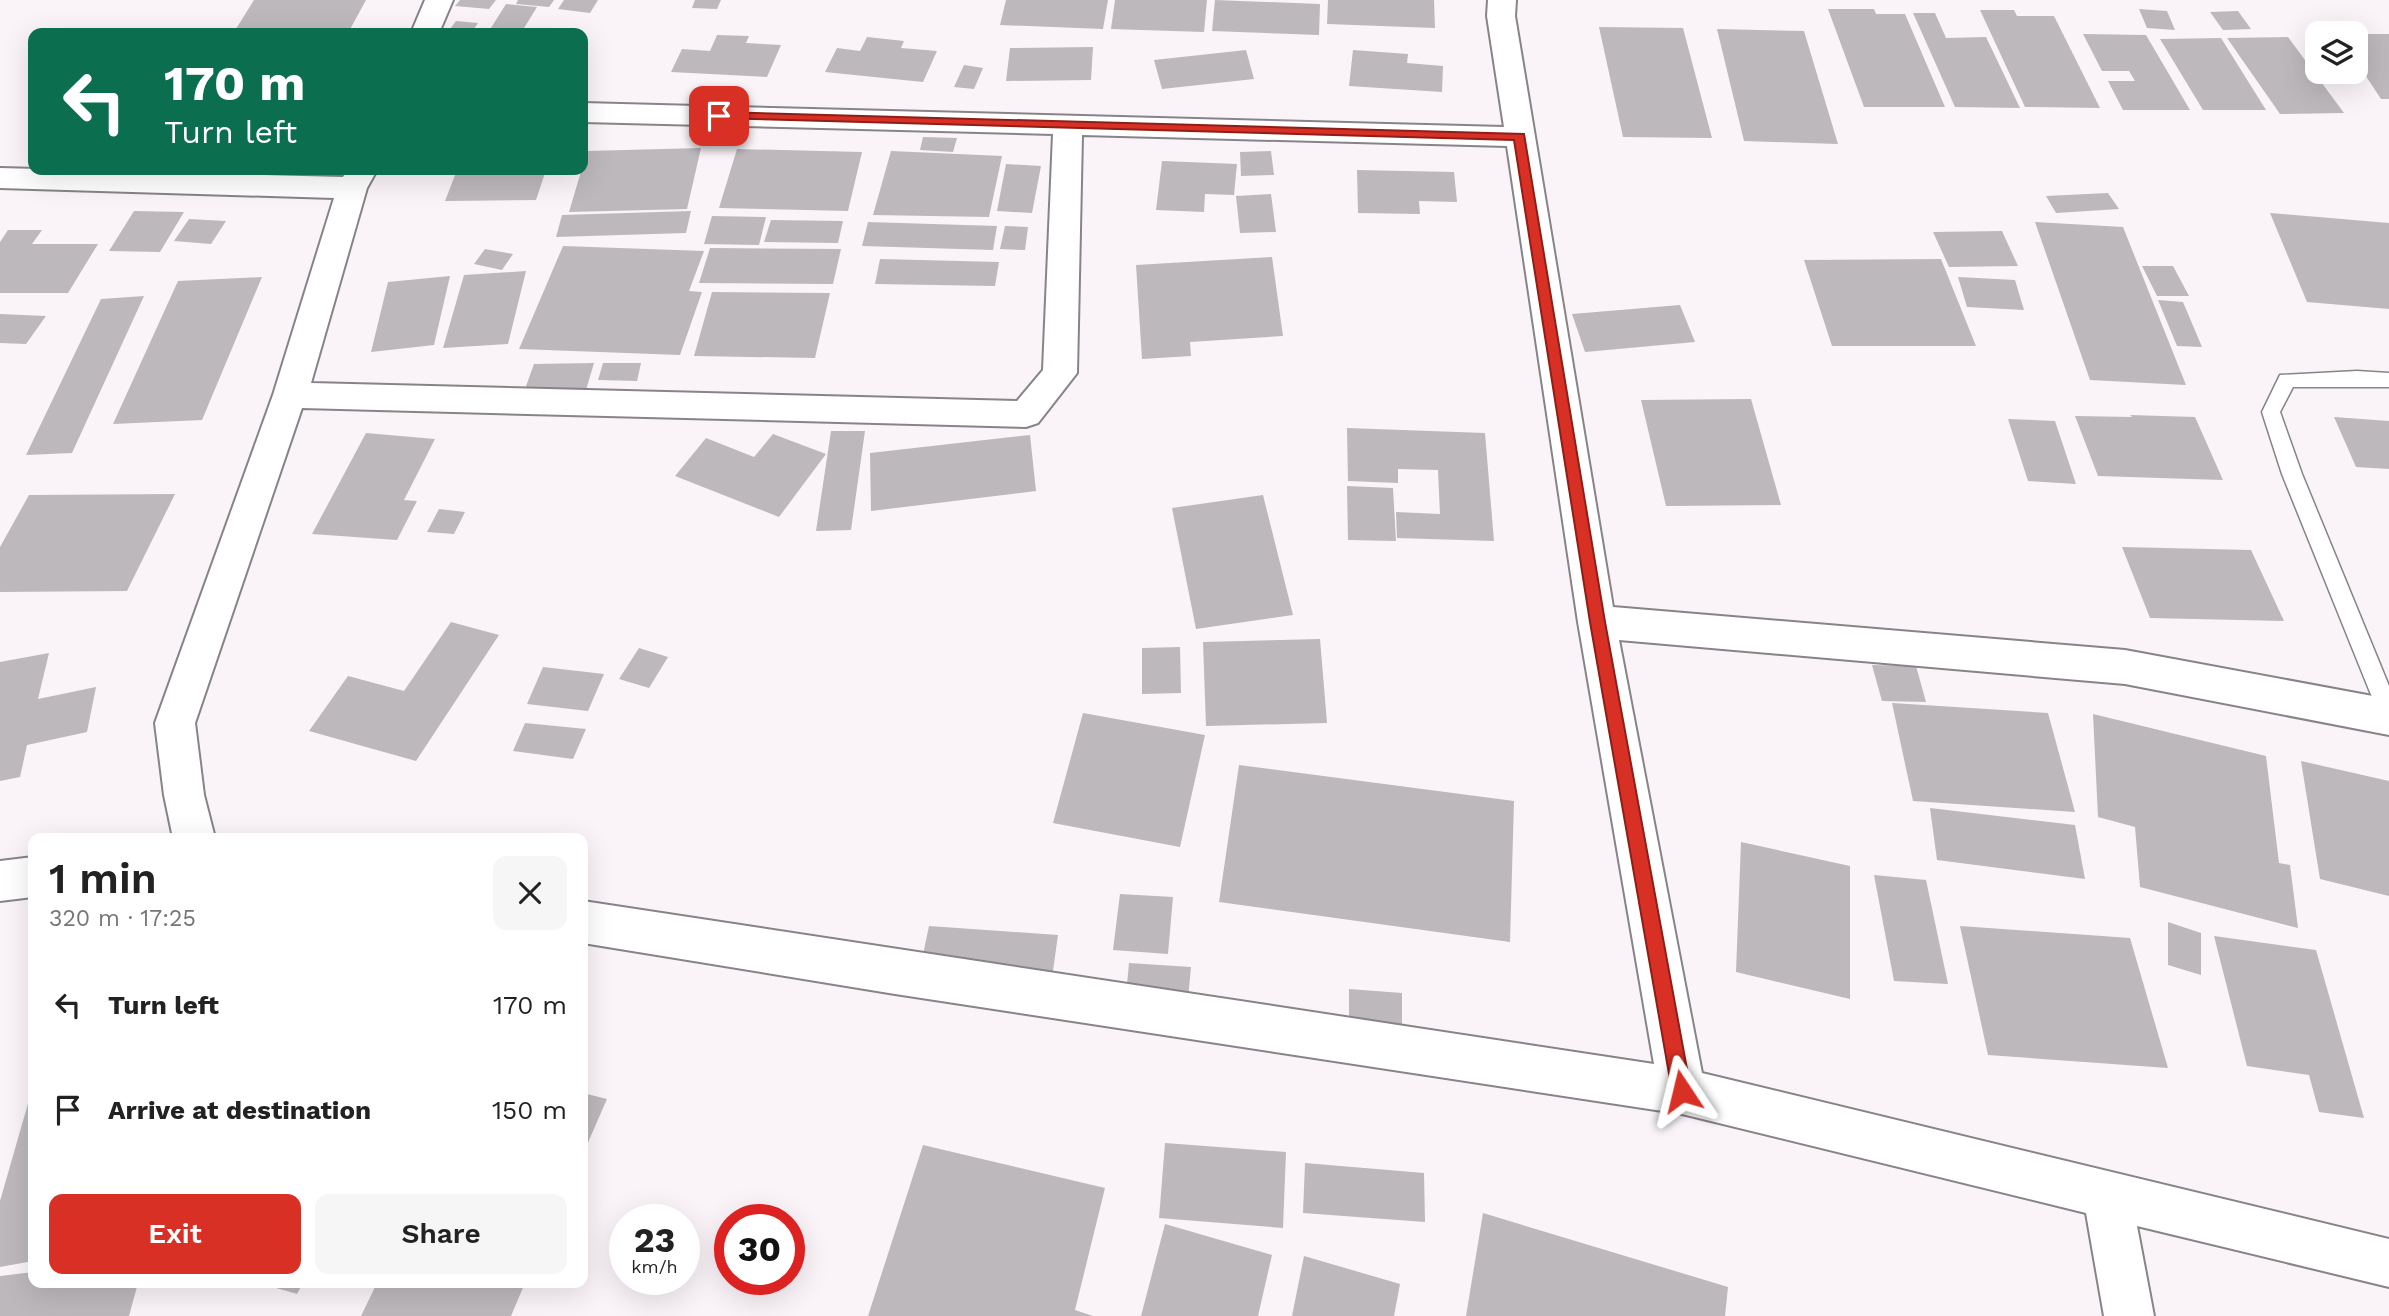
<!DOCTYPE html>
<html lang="en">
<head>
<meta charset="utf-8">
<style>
	body { margin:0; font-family:"Work Sans",sans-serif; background:#f6f6f6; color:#222; height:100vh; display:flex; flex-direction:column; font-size:26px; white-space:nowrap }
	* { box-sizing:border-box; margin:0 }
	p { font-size:23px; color:#767676 }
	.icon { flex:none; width:38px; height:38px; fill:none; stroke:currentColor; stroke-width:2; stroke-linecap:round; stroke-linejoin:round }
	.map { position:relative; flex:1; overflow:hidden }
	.sheet { position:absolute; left:28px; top:833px; width:560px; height:455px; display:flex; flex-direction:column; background:#fff; border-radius:14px; box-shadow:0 7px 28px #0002 }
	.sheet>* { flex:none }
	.guide { position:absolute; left:28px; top:28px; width:560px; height:147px; border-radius:14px; box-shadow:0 7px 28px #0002; background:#0b6e4f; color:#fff; overflow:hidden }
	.tools { position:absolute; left:2305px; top:21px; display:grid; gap:14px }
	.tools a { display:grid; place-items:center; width:63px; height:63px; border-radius:14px; background:#fff; box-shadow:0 7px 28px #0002; font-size:35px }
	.speed { position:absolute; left:609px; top:1204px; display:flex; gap:14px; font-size:35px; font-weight:700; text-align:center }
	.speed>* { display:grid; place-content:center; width:91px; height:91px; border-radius:50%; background:#fff; box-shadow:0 7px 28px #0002; line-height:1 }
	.speed small { font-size:18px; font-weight:400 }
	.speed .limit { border:10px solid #d22; background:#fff; color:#111 }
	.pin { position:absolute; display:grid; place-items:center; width:60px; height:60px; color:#fff; margin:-30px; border-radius:14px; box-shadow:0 4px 10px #0006 }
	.me { position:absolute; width:77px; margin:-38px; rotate:350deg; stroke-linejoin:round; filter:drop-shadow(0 0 5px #0008) }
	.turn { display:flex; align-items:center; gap:24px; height:147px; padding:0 21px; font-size:32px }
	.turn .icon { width:91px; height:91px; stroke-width:2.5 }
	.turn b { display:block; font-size:49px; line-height:60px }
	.round { display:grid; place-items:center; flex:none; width:74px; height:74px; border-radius:14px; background:#f6f6f6 }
	.head { display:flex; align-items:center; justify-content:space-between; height:119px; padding:0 21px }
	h1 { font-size:42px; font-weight:600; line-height:52px }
	.button { display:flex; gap:14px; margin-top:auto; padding:14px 21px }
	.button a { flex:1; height:80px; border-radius:14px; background:#d93025; color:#fff; font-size:28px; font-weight:600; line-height:80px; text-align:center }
	.button a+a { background:#f6f6f6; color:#222 }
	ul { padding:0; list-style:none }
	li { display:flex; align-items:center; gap:21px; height:105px; padding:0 21px }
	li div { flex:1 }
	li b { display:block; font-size:26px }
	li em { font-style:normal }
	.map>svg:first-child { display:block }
	.building { fill:#bdb8bc }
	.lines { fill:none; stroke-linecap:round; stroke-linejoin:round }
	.lane-casing { stroke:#888388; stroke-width:3 }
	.street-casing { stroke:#888388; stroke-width:4 }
	.lane { fill:#fff; fill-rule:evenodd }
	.street { fill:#fff; fill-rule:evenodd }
	.route { fill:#d93025; stroke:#8d1f18; stroke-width:2 }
</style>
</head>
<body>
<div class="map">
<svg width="2389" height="1316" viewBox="0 0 2389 1316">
	<rect width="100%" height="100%" fill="#faf4f9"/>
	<path class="building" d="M254 0H366L348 33 234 32Z
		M460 0H496L489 9 455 6Z
		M518 0H554L549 7 516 4Z
		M564 0H598L590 13 558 9Z
		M695 0H721L717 9 692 8Z
		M1006 0H1108L1103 29 1000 25Z
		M1115 0H1207L1204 32 1111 29Z
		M1215 0 1320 4 1319 35 1212 31Z
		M1328 0H1434L1435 28 1327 24Z
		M506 4 537 7 521 33 489 31Z
		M1828 9H1874L1876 14H1905L1945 107H1864Z
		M2139 9 2167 11 2175 30 2147 28Z
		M1980 10H2014L2017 16H2054L2100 108 2025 107Z
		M2238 11 2251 29 2223 30 2210 12Z
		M1913 13H1935L1946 38 1986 37 2020 108 1955 107Z
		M456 21 478 23 471 33H447Z
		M1599 27 1683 28 1712 138 1623 137Z
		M1717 29 1804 31 1838 144 1744 141Z
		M2083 34 2146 35 2190 110H2123L2108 81H2135L2129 71H2102Z
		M2356 34H2389V99H2381L2356 61Z
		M717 35 749 36 746 43 781 45 767 77 671 72 682 49 710 51Z
		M867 37 904 41 901 48 937 51 923 82 825 72 837 48 860 51Z
		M2288 37 2344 113 2280 114 2227 38Z
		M2221 38 2266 110H2203L2160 39Z
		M1093 47 1091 80 1006 81 1010 48Z
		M1246 50 1254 79 1162 89 1154 60Z
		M1353 50 1408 54 1407 63 1443 66 1442 92 1349 86Z
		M964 65 983 68 974 89 954 87Z
		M923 137 957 138 953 152 920 150Z
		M701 148 687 209 569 212 587 151Z
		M737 149 862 152 848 211 719 208Z
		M891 151 1002 156 989 217 873 215Z
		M1271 151 1274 175 1241 176 1240 152Z
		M1162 161 1237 164 1234 195 1205 194 1204 212 1156 210Z
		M1006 164 1041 166 1032 213 997 211Z
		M457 170H546L536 200 445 201Z
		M1357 170 1454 172 1457 202 1419 201 1420 214 1358 213Z
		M2108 193 2119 209 2056 213 2046 196Z
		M1271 194 1276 232 1240 233 1236 196Z
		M134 211 184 212 160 252 109 251Z
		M691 211 686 233 556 237 562 215Z
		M2270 213 2389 223V309L2307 302Z
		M712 216 766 217 759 245 704 244Z
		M189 219 226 221 211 244 174 241Z
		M771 220 843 221 838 243 764 242Z
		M868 222 997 226 993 250 862 246Z
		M2035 222 2123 227 2186 385 2090 380Z
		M1005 226 1028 227 1025 250 1000 249Z
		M8 230H42L32 244H98L68 293H0V242Z
		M2002 231 2018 266 1949 267 1933 232Z
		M563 246 704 251 689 291 702 292 680 355 519 349Z
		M710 248 841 249 833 284 699 283Z
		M485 249 513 254 502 270 474 264Z
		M1272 257 1283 336 1190 342 1191 356 1142 359 1136 265Z
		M880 259 999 262 995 286 875 284Z
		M1941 259 1976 346H1832L1804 260Z
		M2142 266H2173L2189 296H2157Z
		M526 271 508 344 443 348 464 275Z
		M450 276 434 345 371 352 388 282Z
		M262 277 202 420 113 424 178 281Z
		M1958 277 2015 280 2024 310 1967 307Z
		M712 292 830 293 815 358 694 356Z
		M144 296 72 453 26 455 101 299Z
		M2158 300 2183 302 2202 347 2177 346Z
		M1680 305 1695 342 1585 352 1572 314Z
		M0 314 46 316 26 344 0 343Z
		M594 363 586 390 525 389 534 364Z
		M603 363H641L637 381 598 380Z
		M1751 399 1781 505 1666 506 1641 400Z
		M2130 415 2195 417 2223 480 2098 476 2075 416 2132 417Z
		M2334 417 2389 421V469L2356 467Z
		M2008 419 2055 421 2076 484 2028 481Z
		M1347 428 1485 433 1494 541 1397 538 1396 512 1440 514 1438 470 1398 469V483L1348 481Z
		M831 431H865L851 530 816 531Z
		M366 433 435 439 404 500 417 501 397 540 312 534Z
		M773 434 826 454 779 517 675 476 706 438 754 457Z
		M1030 435 1036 491 871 511 870 453Z
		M1347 486 1393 488 1396 541 1348 540Z
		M175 494 127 591 0 592V547L29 495Z
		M1263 495 1293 615 1196 629 1172 508Z
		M439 509 465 512 454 534 427 532Z
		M2122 547 2251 550 2284 621 2150 618Z
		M451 622 499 635 416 761 309 731 348 676 404 691Z
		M1320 639 1327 723 1206 726 1203 642Z
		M1180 647 1181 693 1142 694V648Z
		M639 648 668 657 649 688 619 679Z
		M49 653 38 699 96 687 87 732 27 745 20 777 0 781V662Z
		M1872 665 1916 666 1926 702 1882 701Z
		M543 667 604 674 588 711 527 704Z
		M1892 703 2048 713 2075 812 1913 801Z
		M1083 713 1205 735 1180 847 1053 823Z
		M2093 714 2266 756 2279 863 2290 865 2298 928 2140 887 2135 827 2098 817Z
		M525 723 586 729 573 759 513 751Z
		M2301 761 2389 781V896L2320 879Z
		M1239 765 1514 801 1510 942 1219 902Z
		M1930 808 2075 825 2085 879 1937 860Z
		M1741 842 1850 866V999L1736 972Z
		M1874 875 1926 880 1948 984 1894 981Z
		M1120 894 1173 897 1168 954 1113 950Z
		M2168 922 2201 933V975L2168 965Z
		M929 926 1058 935 1052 978 920 969Z
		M1960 926 2130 938 2168 1068 1988 1055Z
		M2214 936 2316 950 2364 1118 2319 1112 2309 1075 2247 1066Z
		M1129 963 1191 967 1188 999 1126 995Z
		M1349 989 1402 993V1035L1349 1031Z
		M33 1086V1261L0 1267V1201Z
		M583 1093 607 1099 583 1154Z
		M1165 1143 1286 1152 1283 1228 1159 1218Z
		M923 1145 1105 1188 1075 1310 1093 1316H868Z
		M1305 1163 1424 1173 1425 1222 1303 1213Z
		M1483 1213 1728 1287 1725 1316H1466Z
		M1165 1224 1272 1255 1258 1316H1141Z
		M1304 1256 1400 1284 1394 1316H1292Z
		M33 1272V1283H138L129 1316H0V1276Z
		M259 1283H303L297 1294Z
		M377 1283H525L511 1316H361Z"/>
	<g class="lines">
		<g class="lane-casing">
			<path id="lane" d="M2357 371 2389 373V387H2293L2280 412 2302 474 2389 686V722L2381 719 2378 712 2282 474 2262 412 2280 375Z"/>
		</g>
		<g class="street-casing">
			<path id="street" d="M425 0H453L439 33H411Z
				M1488 0H1516L1515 16 1613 607 2125 650 2389 699V735L2125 684 1619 640 1702 1073 2389 1239V1287L2137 1226 2154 1316H2104L2086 1213 1682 1114 895 994 583 943V901L1654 1064 1578 622 1507 146 1082 135 1077 373 1038 423 1026 427 302 408 195 723 204 795 215 838H173L164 795 155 723 273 395 334 198 0 188V168L343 177 347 170H377L367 188 311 383 1017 401 1043 370 1053 134 583 122V103L1504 127 1487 16Z
				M33 857V897L0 901V861Z"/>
		</g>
		<use href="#lane" class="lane"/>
		<use href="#street" class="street"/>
	</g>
	<path class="route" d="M719 112 1524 134 1605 622 1691 1091 1688 1098 1682 1100 1675 1098 1672 1091 1590 622 1514 140 715 118 713 116Z"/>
</svg>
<div class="tools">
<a><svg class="icon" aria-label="layers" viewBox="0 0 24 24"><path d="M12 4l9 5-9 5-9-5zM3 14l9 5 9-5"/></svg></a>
</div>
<div class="speed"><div>23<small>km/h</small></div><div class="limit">30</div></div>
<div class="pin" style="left:719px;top:116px;background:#d93025"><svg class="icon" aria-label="arrive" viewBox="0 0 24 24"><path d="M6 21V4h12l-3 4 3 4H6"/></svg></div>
<svg class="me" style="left:1682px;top:1091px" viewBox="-20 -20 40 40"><path d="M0-17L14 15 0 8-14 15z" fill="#d93025" stroke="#fff" stroke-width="4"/></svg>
<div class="guide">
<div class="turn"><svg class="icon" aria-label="left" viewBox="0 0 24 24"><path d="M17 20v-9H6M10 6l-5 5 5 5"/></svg><div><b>170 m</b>Turn left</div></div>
</div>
<section class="sheet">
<div class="head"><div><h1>1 min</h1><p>320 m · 17:25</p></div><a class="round"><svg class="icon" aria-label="close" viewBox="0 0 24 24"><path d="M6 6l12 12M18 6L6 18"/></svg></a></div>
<ul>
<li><svg class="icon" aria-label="left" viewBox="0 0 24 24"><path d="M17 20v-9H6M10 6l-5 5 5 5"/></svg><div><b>Turn left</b></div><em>170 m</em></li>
<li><svg class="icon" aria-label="arrive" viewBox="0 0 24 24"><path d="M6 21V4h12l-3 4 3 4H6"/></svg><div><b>Arrive at destination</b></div><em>150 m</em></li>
</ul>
<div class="button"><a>Exit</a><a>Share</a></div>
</section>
</div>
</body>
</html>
